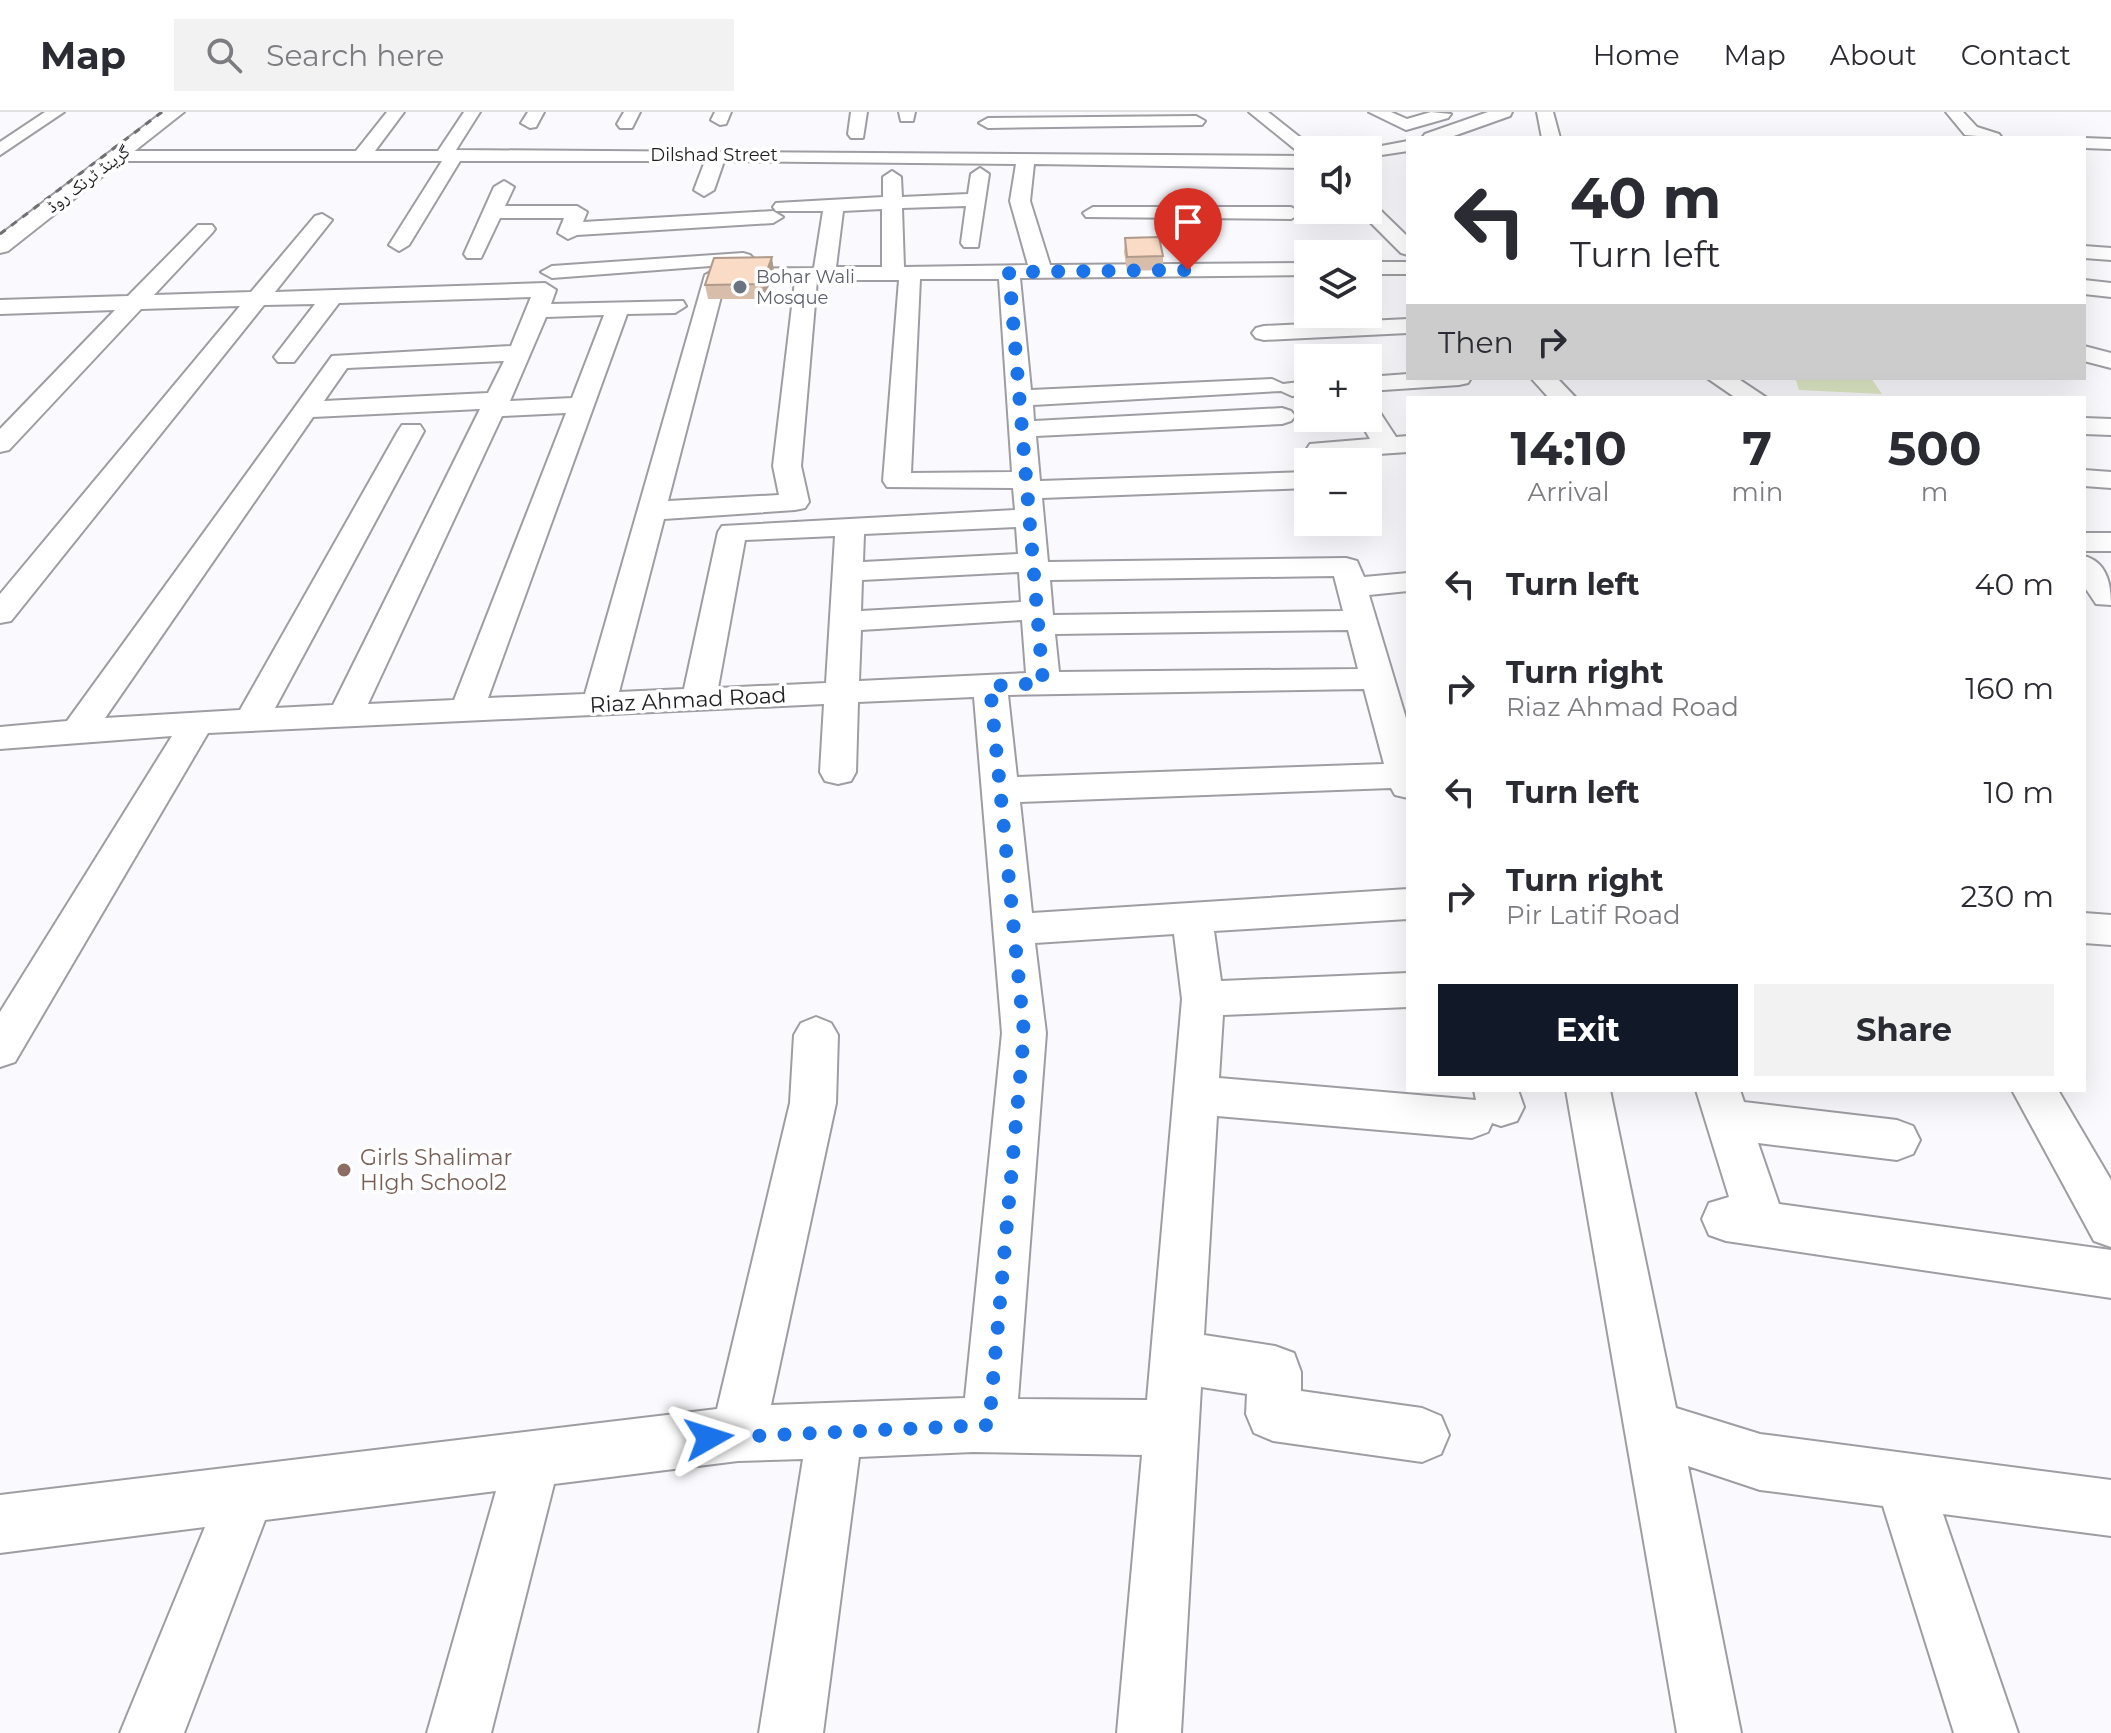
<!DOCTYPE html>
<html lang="en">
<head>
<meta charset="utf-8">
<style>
	body { margin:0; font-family:Montserrat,"Noto Naskh Arabic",sans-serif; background:#f2f2f3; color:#2b2b33; height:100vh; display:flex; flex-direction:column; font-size:30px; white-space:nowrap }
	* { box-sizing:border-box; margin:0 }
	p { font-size:26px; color:#7c7c81 }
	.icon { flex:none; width:44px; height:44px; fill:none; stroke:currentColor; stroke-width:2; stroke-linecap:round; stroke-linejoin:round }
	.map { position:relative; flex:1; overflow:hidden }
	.drawer { position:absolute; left:1406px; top:284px; width:680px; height:696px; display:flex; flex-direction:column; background:#fff; border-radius:0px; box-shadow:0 8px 32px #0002 }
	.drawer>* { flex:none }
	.top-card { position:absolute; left:1406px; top:24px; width:680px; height:244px; border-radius:0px; box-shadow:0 8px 32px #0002; background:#fff; color:#2b2b33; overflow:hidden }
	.fabs { position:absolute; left:1294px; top:24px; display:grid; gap:16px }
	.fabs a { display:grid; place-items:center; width:88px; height:88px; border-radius:0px; background:#fff; box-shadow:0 8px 32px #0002; font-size:40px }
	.pin { position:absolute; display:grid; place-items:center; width:68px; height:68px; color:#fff; margin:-82px -34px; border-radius:50% 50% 50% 0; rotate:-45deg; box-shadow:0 0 8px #0007 }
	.pin .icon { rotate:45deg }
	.me { position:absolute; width:88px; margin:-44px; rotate:84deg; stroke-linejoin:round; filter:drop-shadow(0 0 6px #0008) }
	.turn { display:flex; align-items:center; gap:28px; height:168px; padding:0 32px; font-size:36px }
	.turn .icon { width:104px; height:104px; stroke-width:2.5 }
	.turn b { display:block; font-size:56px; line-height:68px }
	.then { display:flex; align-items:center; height:76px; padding:0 32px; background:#0003; gap:16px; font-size:30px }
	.eta { display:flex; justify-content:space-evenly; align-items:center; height:136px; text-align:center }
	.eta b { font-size:48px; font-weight:700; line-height:56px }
	.cta { display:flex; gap:16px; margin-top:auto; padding:16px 32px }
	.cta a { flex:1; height:92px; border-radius:0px; background:#111827; color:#fff; font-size:32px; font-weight:700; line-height:92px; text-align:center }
	.cta a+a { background:#f2f2f3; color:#2b2b33 }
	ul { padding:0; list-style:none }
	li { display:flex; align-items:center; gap:24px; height:104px; padding:0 32px }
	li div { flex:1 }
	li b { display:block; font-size:30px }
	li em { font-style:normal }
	header { display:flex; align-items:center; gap:48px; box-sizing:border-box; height:112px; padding:0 40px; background:#fff; border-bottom:2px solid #e1e1e2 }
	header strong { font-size:38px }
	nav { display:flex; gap:44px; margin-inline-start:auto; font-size:28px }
	.search { width:560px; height:72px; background:#f2f2f3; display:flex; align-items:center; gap:20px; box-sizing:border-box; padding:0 28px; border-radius:0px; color:#7c7c81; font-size:30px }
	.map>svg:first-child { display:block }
	.green { fill:#dfe9c5 }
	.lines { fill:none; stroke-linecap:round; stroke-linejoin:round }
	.minor-casing { stroke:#9d9da3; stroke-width:4 }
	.major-casing { stroke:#9d9da3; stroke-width:4 }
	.minor { fill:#fff; fill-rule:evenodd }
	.major { fill:#fff; fill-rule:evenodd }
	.rail { stroke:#707074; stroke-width:3; stroke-dasharray:7 7; stroke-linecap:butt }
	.wall { fill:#d7bdaa }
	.shaded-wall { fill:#af9a8b }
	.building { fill:#fadcc6; stroke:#af9a8b; stroke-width:2 }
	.route { stroke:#1a73e8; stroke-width:14; stroke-dasharray:0 25.2 }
	.worship-dot { fill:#6b7280; stroke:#fff; stroke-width:3 }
	.education-dot { fill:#8d6e63; stroke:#fff; stroke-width:3 }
	.labels { text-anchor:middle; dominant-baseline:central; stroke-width:7; stroke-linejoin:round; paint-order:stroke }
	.far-street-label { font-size:18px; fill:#1f1f22; stroke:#fff }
	.far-worship-label { font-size:18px; fill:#5b616d; stroke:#fff; text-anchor:start }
	.street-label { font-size:22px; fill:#1f1f22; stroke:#fff }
	.education-label { font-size:22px; fill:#785e54; stroke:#fff; text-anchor:start }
</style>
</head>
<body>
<header>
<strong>Map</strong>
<div class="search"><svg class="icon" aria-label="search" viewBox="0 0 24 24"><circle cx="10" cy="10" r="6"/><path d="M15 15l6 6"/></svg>Search here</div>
<nav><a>Home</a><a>Map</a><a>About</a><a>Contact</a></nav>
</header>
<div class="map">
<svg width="2111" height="1621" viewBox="0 0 2111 1621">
	<rect width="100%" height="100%" fill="#fafafe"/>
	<path class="green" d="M1795 266H1871L1882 282 1799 278Z"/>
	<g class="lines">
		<g class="minor-casing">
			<path id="minor" d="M45 0H64L0 43V30Z
				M387 0H404L375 39H438L464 0H480L456 38 1308 44V56L1034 52 1030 89 1050 153 1308 151V163L1020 166 1031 278 1272 267 1283 272 1308 269V283L1292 284 1281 279 1033 293 1034 309 1282 296 1291 299 1295 304 1291 309 1282 312 1036 324 1040 369 1308 360V376L1042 386 1048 450 1346 446 1357 449 1364 465 1408 461V479L1369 483 1408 613V686L1395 683 1391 676 1020 690 1032 801 1408 777V807L1214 819 1221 869 1408 861V895L1223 903 1219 966 1476 988 1474 978H1518L1524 995 1517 1009 1501 1014 1492 1011 1488 1020 1472 1026 1217 1004 1204 1223 1275 1234 1294 1241 1301 1260V1279L1422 1296 1441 1304 1449 1323 1441 1342 1422 1350 1273 1329 1254 1321 1246 1302 1247 1282 1201 1275 1181 1621H1117L1142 1343 973 1340 859 1345 823 1621H759L803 1347 738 1349 554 1372 491 1621H427L496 1379 265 1408 184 1621H120L205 1415 0 1441V1383L717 1297 790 991 794 923 801 911 816 905 831 911 838 923 836 991 771 1293 965 1286 1002 921 974 585 858 590 856 660 851 669 838 672 825 669 820 660 824 592 208 621 15 950 0 955V900L172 624 0 637V615L67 609 332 244 511 234 531 185 339 191 294 250H278L274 245 315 192 264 193 11 509 0 511V482L240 194 141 197 9 338 0 340V317L115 198 0 202V188L128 184 198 113H212L215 117 212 121 154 183 251 180 315 104 322 102 332 108 275 180 545 171 556 178 551 192 683 189 686 194 675 201 627 202 488 586 585 582 705 163 716 157 814 156 823 99H776L773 95 776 91 883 85V65L892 59 901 65 902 85 968 82 971 62 980 56 989 62 978 135H964L961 131 966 94 902 96 904 155 1028 153 1010 89 1016 52 724 49 714 78 704 84 694 78 705 49H460L409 133 399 139 389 133 442 49H119L110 44 119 39H356ZM882 97V155H836L843 99ZM920 167H999L1012 360 911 361ZM817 168H899L883 369 887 375 1013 376 1015 398 722 414 718 420 684 577 619 580 664 407 795 398 805 396 809 390 801 354ZM725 169H795L773 354 779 383 668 389ZM604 203 572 286 510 289 546 205ZM504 249 488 281 324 289 347 256ZM480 297 333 593 275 596 424 319 420 313H402L398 319 240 598 105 606 313 305ZM566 301 454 588 368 592 502 304ZM1016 415 1018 442 863 450 864 422ZM835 424 826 571 718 576 745 428ZM1019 460 1021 490 861 499 862 468ZM1334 464 1343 499 1053 503 1050 468ZM1022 508 1026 561 859 569 861 518ZM1348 518 1358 557 1059 560 1055 522ZM1364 577 1384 652 1017 665 1008 583ZM1174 822 1182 887 1147 1288 1018 1287 1046 921 1035 831Z
				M528 0H544L536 15 530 16 521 11Z
				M624 0H640L632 16H620L617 12Z
				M715 0H731L726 12 720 13 711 8Z
				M851 0H867L863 26H851L848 22Z
				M899 0H915L913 9H901Z
				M1249 0H1268L1316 38H1308V44L1302 43Z
				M1369 0H1391L1407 7 1431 0 1451 2 1448 6 1406 18Z
				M1488 0H1512L1510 4 1448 26H1422L1425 22Z
				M1537 0H1553L1560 26H1542Z
				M1946 0H1963L1977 15 1999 22 2002 26 1965 23Z
				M1196 4 1205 9 1202 13 988 16 979 11 988 6Z
				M2083 26H2084L2111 27V37L2084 36Z
				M1408 29V39L1368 45V38H1360Z
				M504 69 514 75 505 94H577L587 100 583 110 773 99 783 105 773 111 577 123 568 127 558 121 564 106H500L481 146H467L464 142 494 75Z
				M1368 91 1375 93 1408 125V143L1401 141 1361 101 1359 98H1368Z
				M1093 95H1291L1301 101 1291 107 1086 105 1083 101Z
				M2084 134 2111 136V148L2084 146Z
				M743 141 750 143 754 147 750 151 552 166 541 160 552 154Z
				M1368 150H1408V162H1368Z
				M2084 168 2111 171V185L2084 182Z
				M1408 207V221L1264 228 1256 226 1252 221 1256 216 1264 214Z
				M2084 234 2111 241V256L2084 249Z
				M1408 262V266H1471L1468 271 1459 273 1368 279V265Z
				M1531 266H1557L1576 286H1549Z
				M1707 266H1737L1767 286H1736Z
				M1368 293 1377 296 1396 325 1408 324V340L1319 346 1310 344 1306 338 1310 332 1370 327 1358 306H1368Z
				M2084 306 2111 307V323L2084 322Z
				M2084 358 2111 360V376L2084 374Z
				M2084 421H2111V439H2084Z
				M2084 444C2107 450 2111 472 2111 493L2096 492 2084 474Z
				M2084 801 2111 803V833L2084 831Z
				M1566 978H1610L1676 1296 1760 1322 2111 1368V1424L1943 1402 2018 1621H1954L1883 1394 1760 1378 1688 1354 1741 1621H1677Z
				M1696 978H1740L1744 990 1897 1008 1913 1014 1920 1028 1913 1042 1897 1048 1758 1031 1779 1092 2111 1138V1186L1726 1129 1709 1123 1702 1107 1709 1091 1729 1085Z
				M2012 978H2058L2111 1068V1135L2094 1129Z"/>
		</g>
		<g class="major-casing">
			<path id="major" d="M163 0H184L8 139 0 141V123Z"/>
		</g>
		<use href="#minor" class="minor"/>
		<use href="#major" class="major"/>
		<path class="rail" d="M0 122 162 0"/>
	</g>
	<path class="wall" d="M1125 126 1163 144V158L1127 159 1124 140Z
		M774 159 764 187H708L705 173Z"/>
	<path class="shaded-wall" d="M772 145 774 159 764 187 762 172Z"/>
	<path class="building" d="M1159 125 1163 144 1127 145 1125 126Z
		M772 145 762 172 705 173 714 146Z"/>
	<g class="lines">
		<path class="route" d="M709 1326 989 1313 1024 921 990 574 1043 571 1009 160 1188 158"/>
	</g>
	<circle class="worship-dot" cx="740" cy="175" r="8"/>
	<circle class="education-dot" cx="344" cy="1058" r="8"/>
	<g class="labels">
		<g class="far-street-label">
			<text x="714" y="43">Dilshad Street</text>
			<text transform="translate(88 67) rotate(-37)">گرینڈ ٹرنک روڈ</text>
		</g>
		<g class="far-worship-label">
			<text x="756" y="165">Bohar Wali<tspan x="756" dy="21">Mosque</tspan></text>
		</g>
		<g class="street-label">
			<text transform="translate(688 588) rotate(-3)">Riaz Ahmad Road</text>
		</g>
		<g class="education-label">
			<text x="360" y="1045">Girls Shalimar<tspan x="360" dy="25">HIgh School2</tspan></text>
		</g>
	</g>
</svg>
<div class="fabs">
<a><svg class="icon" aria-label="sound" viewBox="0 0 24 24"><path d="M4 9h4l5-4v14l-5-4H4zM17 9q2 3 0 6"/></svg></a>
<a><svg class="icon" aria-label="layers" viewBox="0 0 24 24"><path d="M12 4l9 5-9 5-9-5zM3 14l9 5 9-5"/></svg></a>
<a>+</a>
<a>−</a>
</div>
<div class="pin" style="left:1188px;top:158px;background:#d93025"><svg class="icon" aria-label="arrive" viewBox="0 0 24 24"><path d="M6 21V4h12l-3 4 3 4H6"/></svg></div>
<svg class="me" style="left:709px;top:1326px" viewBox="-20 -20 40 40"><path d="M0-17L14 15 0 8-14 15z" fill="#1a73e8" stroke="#fff" stroke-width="4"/></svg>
<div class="top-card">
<div class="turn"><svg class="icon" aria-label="left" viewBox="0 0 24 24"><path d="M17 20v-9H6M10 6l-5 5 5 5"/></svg><div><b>40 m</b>Turn left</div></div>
<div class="then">Then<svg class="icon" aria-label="right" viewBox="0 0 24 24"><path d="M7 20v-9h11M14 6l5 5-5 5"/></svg></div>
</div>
<section class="drawer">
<div class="eta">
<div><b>14:10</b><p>Arrival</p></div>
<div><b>7</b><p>min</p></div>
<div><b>500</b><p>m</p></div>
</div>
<ul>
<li><svg class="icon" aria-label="left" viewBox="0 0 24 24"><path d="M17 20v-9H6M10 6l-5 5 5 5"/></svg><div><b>Turn left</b></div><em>40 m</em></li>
<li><svg class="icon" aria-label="right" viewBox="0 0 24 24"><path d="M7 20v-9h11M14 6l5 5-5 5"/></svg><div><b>Turn right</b><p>Riaz Ahmad Road</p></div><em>160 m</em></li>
<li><svg class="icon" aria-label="left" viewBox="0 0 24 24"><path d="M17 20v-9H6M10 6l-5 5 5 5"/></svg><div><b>Turn left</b></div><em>10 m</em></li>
<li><svg class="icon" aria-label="right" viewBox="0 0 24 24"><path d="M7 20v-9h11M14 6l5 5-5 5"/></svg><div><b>Turn right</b><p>Pir Latif Road</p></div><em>230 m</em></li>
</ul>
<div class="cta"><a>Exit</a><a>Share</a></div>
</section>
</div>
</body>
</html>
